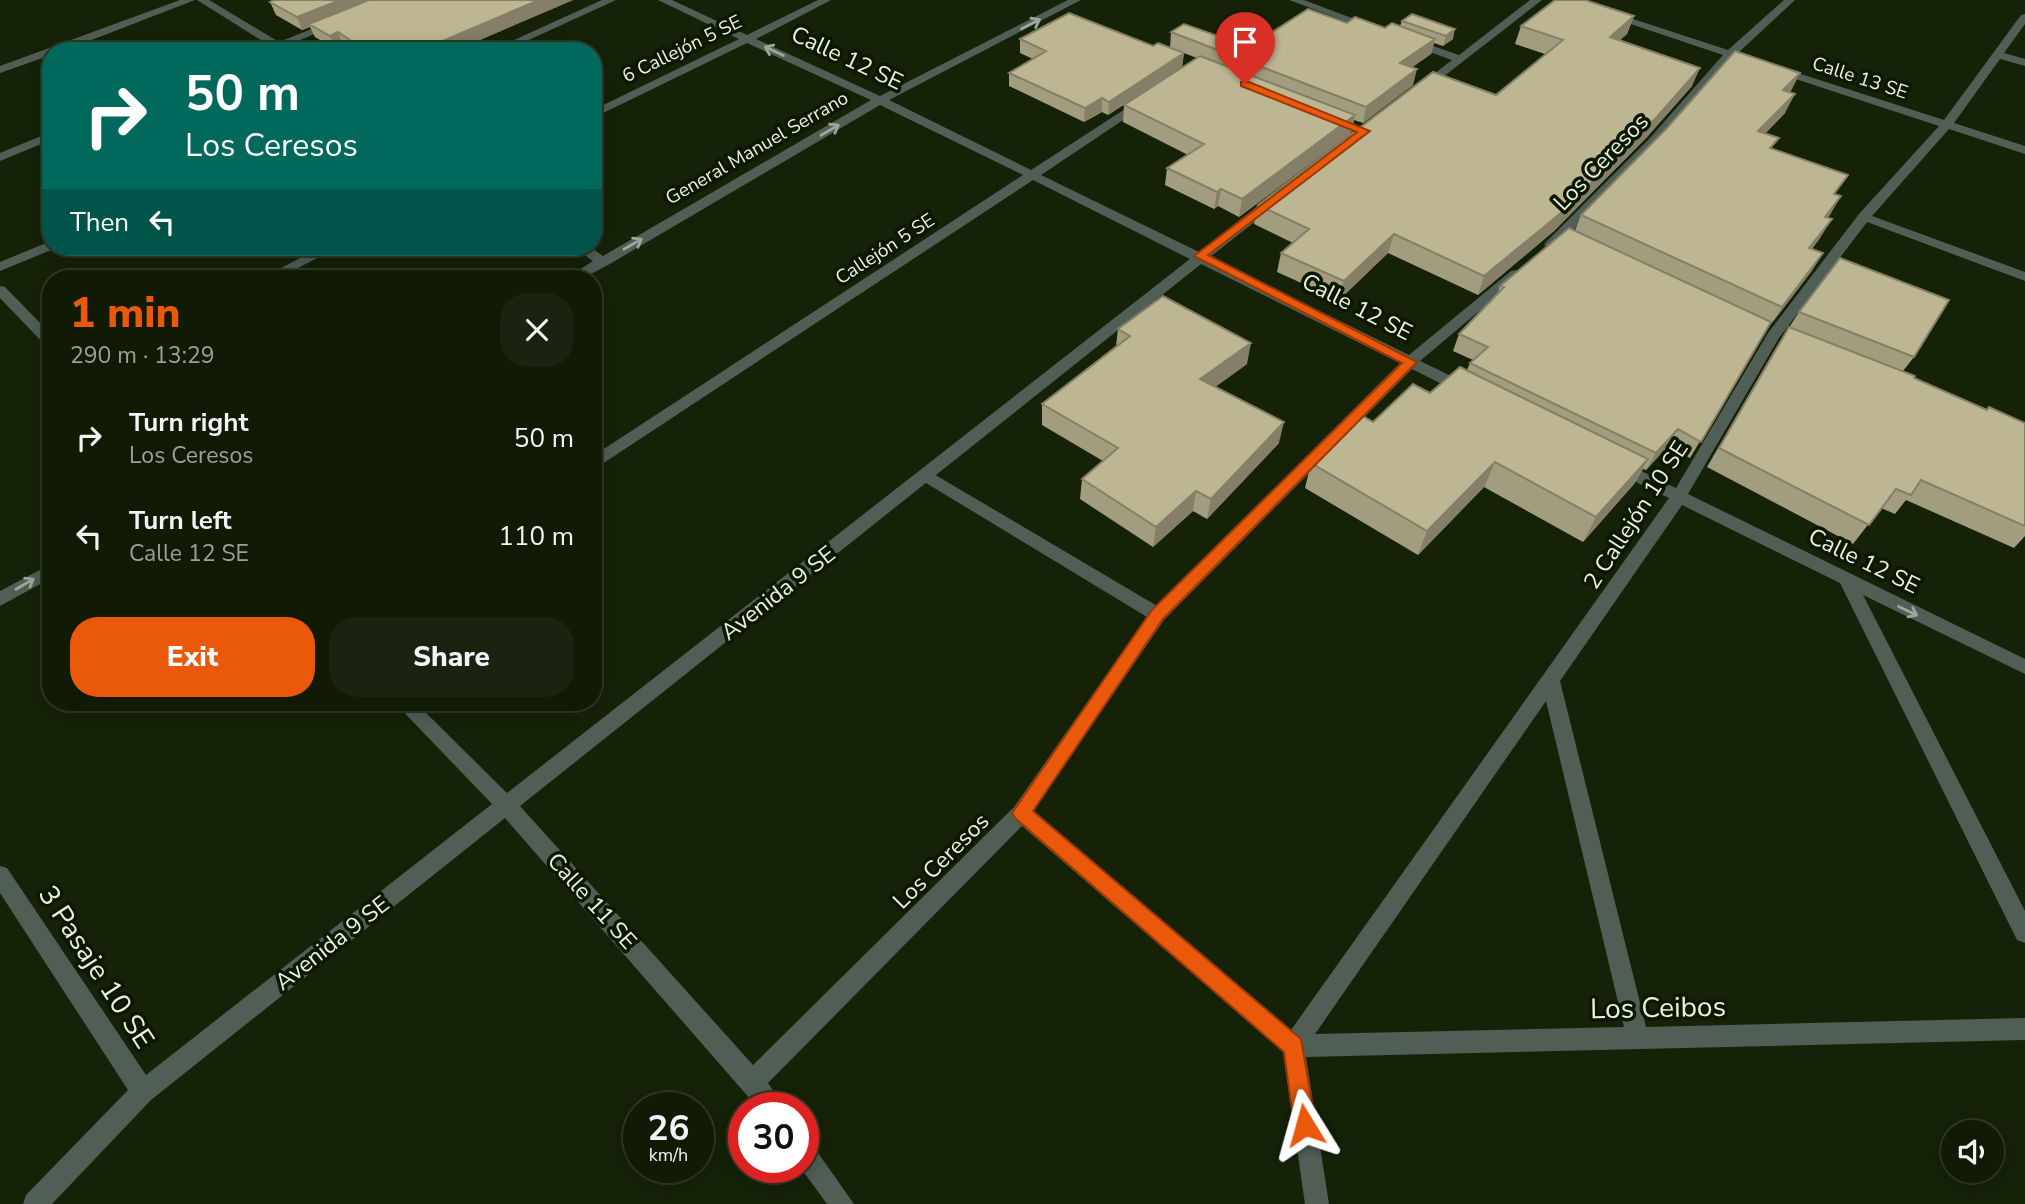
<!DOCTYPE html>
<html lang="en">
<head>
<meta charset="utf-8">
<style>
	body { margin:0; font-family:"Nunito Sans",sans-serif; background:#19230f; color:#f1f3f6; height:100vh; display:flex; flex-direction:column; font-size:26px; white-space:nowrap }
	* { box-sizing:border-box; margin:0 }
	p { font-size:23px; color:#9ca19a }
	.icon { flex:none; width:38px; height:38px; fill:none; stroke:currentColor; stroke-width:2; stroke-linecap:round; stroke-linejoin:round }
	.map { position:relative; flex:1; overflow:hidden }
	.drawer { position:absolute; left:42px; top:270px; width:560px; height:441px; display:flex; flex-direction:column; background:#101a05; border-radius:28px; box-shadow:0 4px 18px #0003,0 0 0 2px #303827 }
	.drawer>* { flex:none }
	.top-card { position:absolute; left:42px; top:42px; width:560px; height:214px; border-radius:28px; box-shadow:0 4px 18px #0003,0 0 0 2px #303827; background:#00695c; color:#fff; overflow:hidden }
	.buttons { position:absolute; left:1941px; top:1120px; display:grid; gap:14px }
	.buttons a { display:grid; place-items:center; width:63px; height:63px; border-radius:50%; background:#101a05; box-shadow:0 4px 18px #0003,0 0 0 2px #303827; font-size:35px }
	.speed { position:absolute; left:623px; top:1092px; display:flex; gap:14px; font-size:35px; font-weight:700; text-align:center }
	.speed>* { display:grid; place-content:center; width:91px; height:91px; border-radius:50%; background:#101a05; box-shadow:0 4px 18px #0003,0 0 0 2px #303827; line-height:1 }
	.speed small { font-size:18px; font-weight:400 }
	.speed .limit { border:10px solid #d22; background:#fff; color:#111 }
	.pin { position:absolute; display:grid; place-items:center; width:60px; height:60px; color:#fff; margin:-72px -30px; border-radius:50% 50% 50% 0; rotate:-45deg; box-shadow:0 0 7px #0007 }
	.pin .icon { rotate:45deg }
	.me { position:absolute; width:77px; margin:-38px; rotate:352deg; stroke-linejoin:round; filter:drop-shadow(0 0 5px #0008) }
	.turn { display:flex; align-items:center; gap:24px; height:147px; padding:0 28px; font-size:32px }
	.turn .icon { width:91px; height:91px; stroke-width:2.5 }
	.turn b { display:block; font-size:49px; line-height:60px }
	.then { display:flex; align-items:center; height:66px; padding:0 28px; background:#0003; gap:14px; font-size:26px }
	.round { display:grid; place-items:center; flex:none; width:74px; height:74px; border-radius:28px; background:#19230f }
	.headline { display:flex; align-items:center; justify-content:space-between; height:119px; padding:0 28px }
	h1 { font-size:42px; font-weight:800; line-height:52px; color:#ea580c }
	.primary-button { display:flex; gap:14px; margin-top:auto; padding:14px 28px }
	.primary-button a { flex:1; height:80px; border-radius:28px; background:#ea580c; color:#fff; font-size:28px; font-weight:800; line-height:80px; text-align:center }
	.primary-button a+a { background:#19230f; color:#f1f3f6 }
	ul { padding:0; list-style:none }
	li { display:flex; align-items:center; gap:21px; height:98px; padding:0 28px }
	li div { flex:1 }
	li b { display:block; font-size:26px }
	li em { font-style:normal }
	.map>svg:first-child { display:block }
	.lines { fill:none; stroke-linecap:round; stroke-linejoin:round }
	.service { fill:#505e56; fill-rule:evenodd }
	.minor { fill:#505e56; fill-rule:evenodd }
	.wall { fill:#a29d7e }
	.shaded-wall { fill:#847f66 }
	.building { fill:#bcb692; stroke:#847f66; stroke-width:2 }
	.oneway { stroke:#9ca89c }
	.route { fill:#ea580c; stroke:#983908; stroke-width:2 }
	.labels { text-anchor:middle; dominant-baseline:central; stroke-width:7; stroke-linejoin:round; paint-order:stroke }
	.far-street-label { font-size:19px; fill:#e9f2e1; stroke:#0c1801 }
	.street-label { font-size:23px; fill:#e9f2e1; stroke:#0c1801 }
	.near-street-label { font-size:28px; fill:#e9f2e1; stroke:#0c1801 }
</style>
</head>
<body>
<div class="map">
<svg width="2025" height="1204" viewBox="0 0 2025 1204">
	<rect width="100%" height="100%" fill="#152207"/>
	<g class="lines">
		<path class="service" d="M927 470 1164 610 1167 615 1164 620H1152L921 480 919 476Z"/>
		<path class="minor" d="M180 0H195L63 51H51V55L0 73V66Z
			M197 0H209L279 42 329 22 338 24 286 46 287 51H260L269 45Z
			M602 0H616L505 51H490Z
			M658 0H672L747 35 818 0H831L756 39 880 96 1068 0H1081L889 100 1031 170 1139 100H1147V104L1041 175 1199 252 1270 196H1280V202L1210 257 1409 355 1511 271 1516 270 1523 274 1420 361 1472 386 1475 390 1472 394H1462L1412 369 1164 620 1033 811 1291 1030 1669 498 1611 470 1609 466 1611 462H1623L1676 488 1768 333 1859 214 1939 126 1771 71V67H1779L1944 120 2021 15 2025 14V24L2004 53 2025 59V66L2000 59 1954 123 2025 146V154L1949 129 1872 216 2025 272V281L1867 222 1779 338 1688 494 2025 659V674L1863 595 2025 911V943L2017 940 1840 583 1682 505 1560 681 1646 1027 2025 1018V1040L1306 1057 1329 1204H1305L1283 1052 1022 826 768 1083 784 1108H758L505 818 151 1100 52 1204H23L26 1195 128 1090 0 893V866L7 868 146 1075 492 804 394 702H415L507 793 1190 259 1033 180 593 470V456L1023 175 880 105 608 265 583 278H567L593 261 574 247H590L603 256 871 100 747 43 593 118V110L739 39ZM1201 264 1400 363 1152 610 1014 807 753 1065 520 806ZM1546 701 1624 1027 1315 1034Z
			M1289 0H1304L1378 28 1369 30Z
			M1530 0H1542L1425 91H1417V87L1452 60 1405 43V39H1413L1459 55Z
			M1559 0H1575L1728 50 1784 0H1795L1738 53 1743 55V59L1732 58 1657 145 1556 248 1551 249 1544 245 1546 242 1649 139 1723 55Z
			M51 132V140L0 161V153Z
			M51 241V247L56 248 0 271V262Z
			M321 247H338L279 278H262Z
			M0 286 5 287 51 334V348L46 346 0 298Z
			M51 564V578L0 606V591Z
			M803 1139 811 1143 854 1204H827L800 1167H803Z"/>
	</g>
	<path class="wall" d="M573 0 454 51H352L343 45 335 49 315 37 310 27 302 30 276 15 270 2Z
		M1412 14 1453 39 1443 46 1434 43 1431 54 1412 67 1413 85 1363 123 1354 120 1351 133 1239 217 1218 206 1214 209 1165 185 1167 168 1188 155 1123 122 1124 105 1197 58 1184 53 1182 67 1108 115 1102 112 1084 122 1009 86V73L1033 59 1020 53V39L1170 48 1171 32 1249 47 1347 23 1385 28 1400 26 1402 21Z
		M1634 16 1627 34 1620 40 1692 86 1647 137 1554 231 1478 295 1388 253 1339 300 1277 272 1281 253 1293 243 1254 224 1258 205 1496 95 1545 54 1515 44 1521 26Z
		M1800 73 1789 92 1785 113 1765 134 1773 149 1836 194 1820 238 1812 249 1823 253 1811 272 1770 325 1690 458 1668 446 1646 470 1643 469 1634 484 1583 542 1484 487 1418 555 1305 488 1311 463 1373 422 1430 393 1467 370 1470 363 1473 360 1453 351 1459 334 1497 295 1500 286 1575 231 1581 215Z
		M1799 312 1914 357 1903 371 1914 378 1986 410 2025 423V536L2014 548 1906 500 1895 514 1881 508 1853 544 1707 467 1777 346Z
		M1118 329 1247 364 1215 387 1279 443 1207 519 1193 511 1153 547 1080 499 1082 479 1103 461 1042 425V404L1116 346Z"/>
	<path class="shaded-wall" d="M340 0H377L309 24 310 27 302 30 297 17Z
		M539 0H573L454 51H419Z
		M1634 16 1627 34 1603 55 1610 37Z
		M1455 29 1453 39 1443 46 1446 36Z
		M338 32 343 45 335 49 330 36Z
		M1435 39 1431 54 1396 79 1400 63Z
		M1184 53 1182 67 1108 115 1109 102Z
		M1700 68 1692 86 1647 137 1554 231 1478 295 1484 276Z
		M1417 69 1413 85 1363 123 1366 107Z
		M1800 73 1791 91 1774 109 1783 90Z
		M1795 94 1785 113 1749 150 1758 131Z
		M1102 98V112L1084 122 1085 108Z
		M1355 115 1351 133 1239 217 1242 199Z
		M1221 189 1218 206 1214 209 1217 192Z
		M1841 196 1830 215 1814 236 1825 217Z
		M1832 219 1820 238 1797 267 1809 248Z
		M1394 234 1388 253 1339 300 1344 281Z
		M1823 253 1811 272 1770 326 1782 307Z
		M1251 343 1247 364 1197 400 1200 379Z
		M1284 422 1279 443 1207 519 1211 499Z
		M1678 429 1668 446 1646 470 1656 453Z
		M1648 459 1634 484 1583 542 1596 517Z
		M1495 462 1484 487 1418 555 1427 531Z
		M1196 491 1193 511 1153 547 1156 527Z"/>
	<path class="building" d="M274 0H340L297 17 270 2Z
		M369 0H539L419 51H366L338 32 330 36 309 24Z
		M1555 0H1585L1634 16 1610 37 1700 68 1655 119 1562 212 1484 276 1394 234 1344 281 1281 253 1309 229 1258 205 1433 72 1496 95 1563 40 1521 26Z
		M1308 9 1347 23 1355 17 1385 28 1392 23 1435 39 1400 63 1417 69 1366 107 1171 32 1184 24 1249 47Z
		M1069 13 1153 46 1158 43 1184 53 1109 102 1102 98 1085 108 1009 73 1046 51 1020 39Z
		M1412 14 1455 29 1446 36 1402 21Z
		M1735 51 1800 73 1783 90 1795 94 1758 131 1779 138 1770 148 1848 175 1834 194 1841 196 1825 217 1832 219 1809 248 1823 253 1782 307 1581 215 1667 128Z
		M1200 56 1355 115 1242 199 1221 189 1217 192 1167 168 1204 144 1124 105Z
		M1569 228 1771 322 1701 442 1678 429 1656 453 1470 363 1488 347 1459 334 1504 287 1500 286Z
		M1840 258 1949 300 1914 357 1799 312Z
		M1163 296 1251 343 1200 379 1284 422 1211 499 1196 491 1156 527 1082 479 1118 448 1042 404 1130 336 1118 329Z
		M1789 327 1915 376 1914 378 1987 410 1989 407 2025 423V526L1921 480 1911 495 1896 489 1869 525 1719 448Z
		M1460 367 1648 459 1596 517 1495 462 1427 531 1311 463 1363 416 1373 422 1413 384 1430 393Z"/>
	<defs><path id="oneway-shaft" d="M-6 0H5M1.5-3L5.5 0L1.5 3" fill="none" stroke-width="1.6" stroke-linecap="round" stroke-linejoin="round" transform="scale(1.75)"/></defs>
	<g class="oneway">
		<use href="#oneway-shaft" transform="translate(1031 24) rotate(-27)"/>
		<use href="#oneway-shaft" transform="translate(774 51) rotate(-155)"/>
		<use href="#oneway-shaft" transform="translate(830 130) rotate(-30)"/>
		<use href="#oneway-shaft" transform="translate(633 244) rotate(-30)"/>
		<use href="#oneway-shaft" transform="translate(25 584) rotate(-30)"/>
		<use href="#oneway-shaft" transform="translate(1908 611) rotate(26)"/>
	</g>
	<path class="route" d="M1241 82H1249L1370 131 1208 255 1417 362 1163 619 1033 811 1301 1039 1316 1125 1313 1133 1305 1136 1297 1133 1294 1125 1284 1052 1015 818 1012 813 1152 610 1402 363 1194 256 1357 132 1241 86Z"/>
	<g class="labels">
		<g class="far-street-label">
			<text transform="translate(682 49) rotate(-26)">6 Callejón 5 SE</text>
			<text transform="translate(1860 78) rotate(18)">Calle 13 SE</text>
			<text transform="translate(757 148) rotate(-30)">General Manuel Serrano</text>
			<text transform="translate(885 249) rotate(-33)">Callejón 5 SE</text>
		</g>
		<g class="street-label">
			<text transform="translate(847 58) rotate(25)">Calle 12 SE</text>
			<text transform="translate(1601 162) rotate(-46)">Los Ceresos</text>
			<text transform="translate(1357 307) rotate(27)">Calle 12 SE</text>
			<text transform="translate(1636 515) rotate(-57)">2 Callejón 10 SE</text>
			<text transform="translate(1864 561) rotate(26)">Calle 12 SE</text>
			<text transform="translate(778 593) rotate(-38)">Avenida 9 SE</text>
			<text transform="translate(941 861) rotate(-45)">Los Ceresos</text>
			<text transform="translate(592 901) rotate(48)">Calle 11 SE</text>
			<text transform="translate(332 943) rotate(-38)">Avenida 9 SE</text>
		</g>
		<g class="near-street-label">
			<text transform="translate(96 967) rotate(57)">3 Pasaje 10 SE</text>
			<text transform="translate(1658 1008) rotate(-1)">Los Ceibos</text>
		</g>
	</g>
</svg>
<div class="buttons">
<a><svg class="icon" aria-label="sound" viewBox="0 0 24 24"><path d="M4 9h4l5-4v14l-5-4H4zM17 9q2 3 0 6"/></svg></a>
</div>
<div class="speed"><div>26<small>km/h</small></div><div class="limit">30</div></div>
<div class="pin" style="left:1245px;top:84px;background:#d93025"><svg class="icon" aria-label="arrive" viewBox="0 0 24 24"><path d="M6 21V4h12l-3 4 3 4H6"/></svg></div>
<svg class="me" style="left:1305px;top:1125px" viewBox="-20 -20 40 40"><path d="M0-17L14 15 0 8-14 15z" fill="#ea580c" stroke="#fff" stroke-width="4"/></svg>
<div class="top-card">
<div class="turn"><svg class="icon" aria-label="right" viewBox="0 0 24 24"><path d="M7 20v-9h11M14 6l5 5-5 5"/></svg><div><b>50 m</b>Los Ceresos</div></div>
<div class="then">Then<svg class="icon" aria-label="left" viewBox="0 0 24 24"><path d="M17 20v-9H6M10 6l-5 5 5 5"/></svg></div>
</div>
<section class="drawer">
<div class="headline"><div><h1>1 min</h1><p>290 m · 13:29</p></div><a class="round"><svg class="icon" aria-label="close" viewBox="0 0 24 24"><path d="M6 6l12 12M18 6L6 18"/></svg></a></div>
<ul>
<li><svg class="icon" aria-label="right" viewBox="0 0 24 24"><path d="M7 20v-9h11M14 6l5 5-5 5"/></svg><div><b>Turn right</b><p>Los Ceresos</p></div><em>50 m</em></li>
<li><svg class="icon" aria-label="left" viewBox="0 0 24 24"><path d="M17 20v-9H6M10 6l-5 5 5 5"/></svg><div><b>Turn left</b><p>Calle 12 SE</p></div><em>110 m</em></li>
</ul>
<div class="primary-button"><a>Exit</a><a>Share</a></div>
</section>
</div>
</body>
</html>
